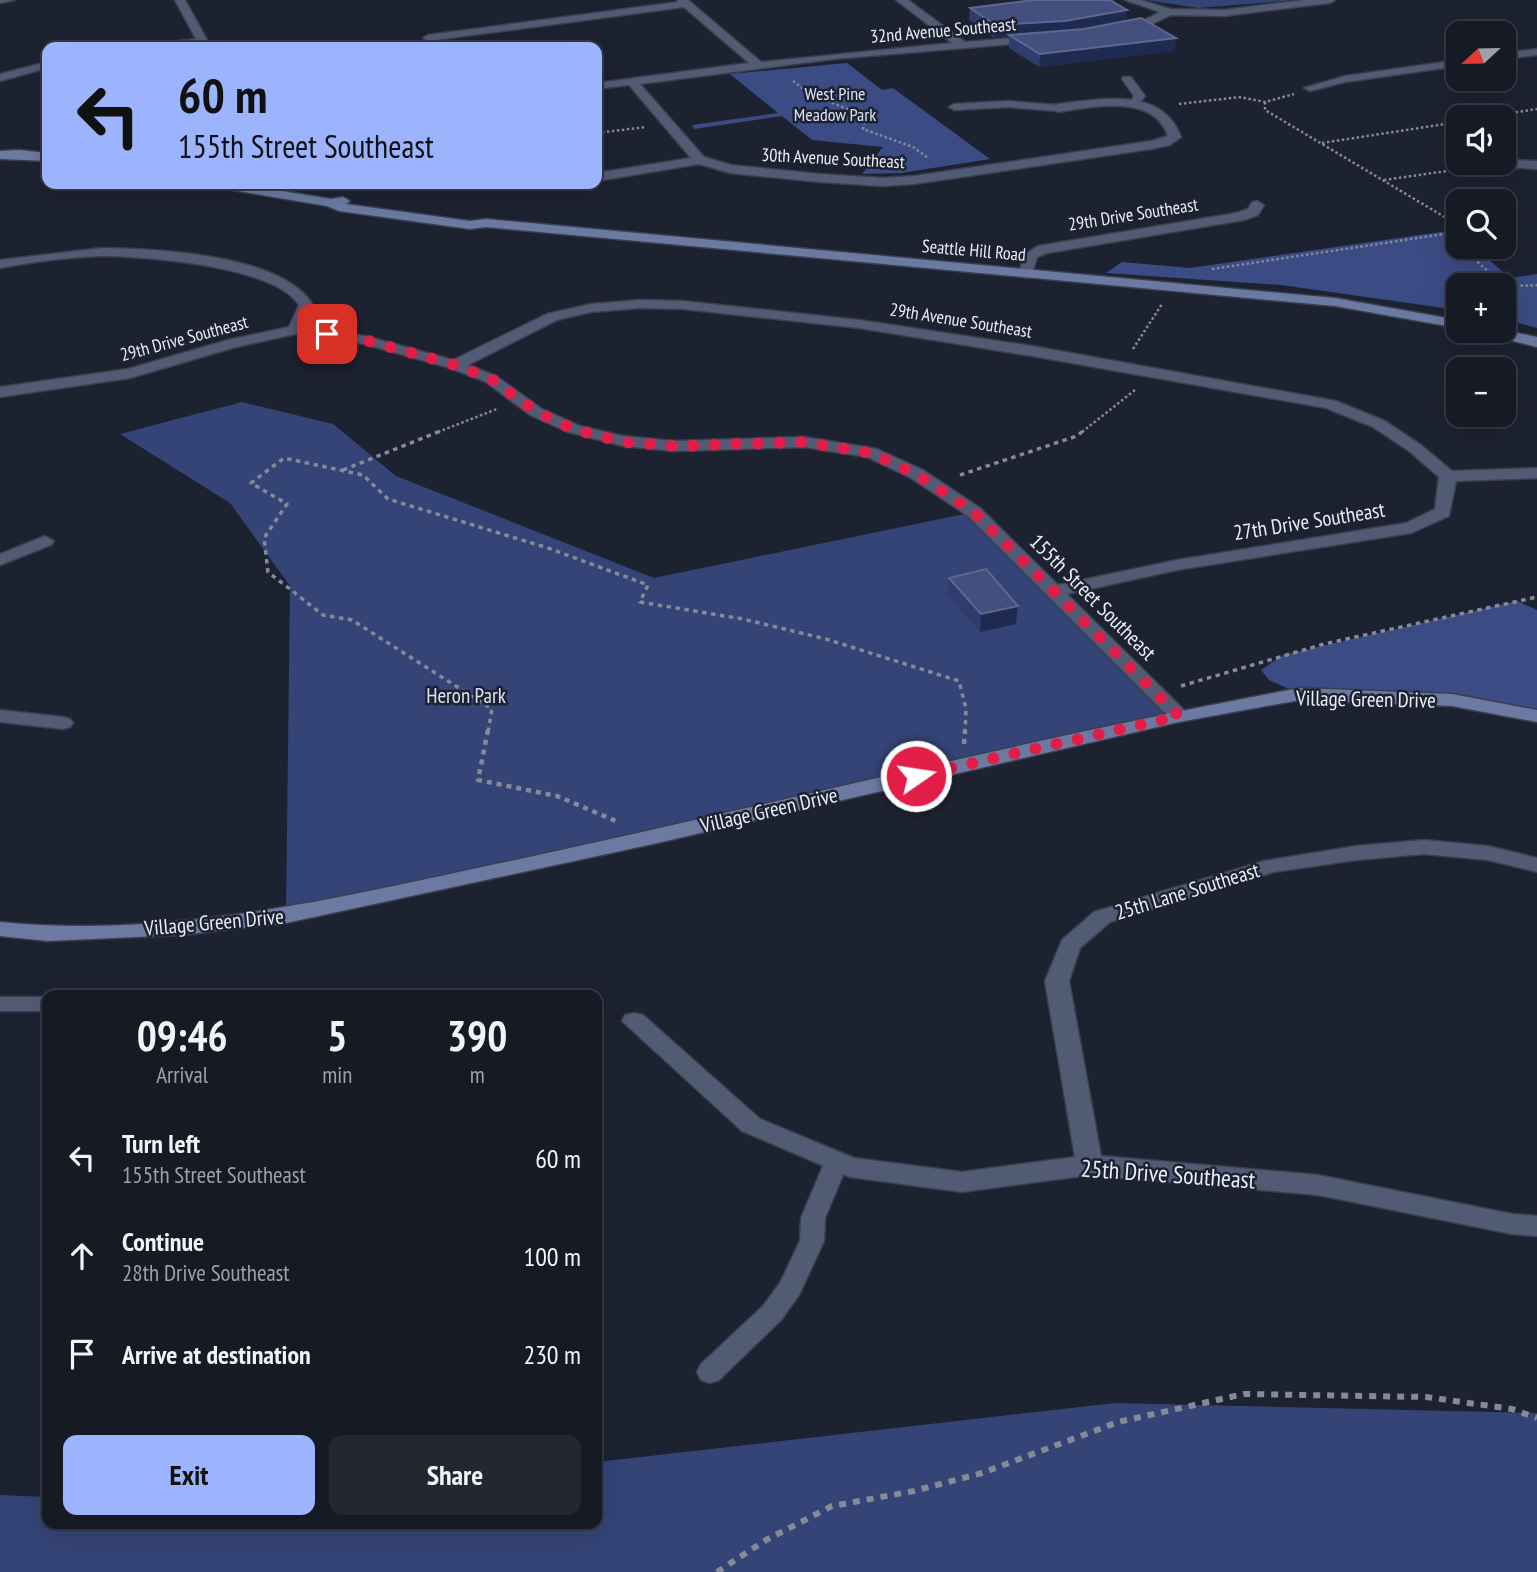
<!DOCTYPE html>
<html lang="en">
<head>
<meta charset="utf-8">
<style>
	body { margin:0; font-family:"PT Sans Narrow",sans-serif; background:#232732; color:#f1f3f6; height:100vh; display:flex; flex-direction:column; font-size:26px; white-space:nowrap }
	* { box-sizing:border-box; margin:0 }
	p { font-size:23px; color:#9ea1a7 }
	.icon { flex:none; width:38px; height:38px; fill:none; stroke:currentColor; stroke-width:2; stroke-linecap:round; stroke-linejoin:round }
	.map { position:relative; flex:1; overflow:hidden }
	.panel { position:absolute; left:42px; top:990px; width:560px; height:539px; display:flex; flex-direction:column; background:#161a25; border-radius:14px; box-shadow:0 7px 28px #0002,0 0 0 2px #353842 }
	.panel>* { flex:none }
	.guide { position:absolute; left:42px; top:42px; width:560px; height:147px; border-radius:14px; box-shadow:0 7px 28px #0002,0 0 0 2px #353842; background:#9cb4fd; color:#111; overflow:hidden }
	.needle { width:46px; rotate:248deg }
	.fabs { position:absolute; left:1446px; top:21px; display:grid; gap:14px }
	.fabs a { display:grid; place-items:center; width:70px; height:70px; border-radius:14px; background:#161a25; box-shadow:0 7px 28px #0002,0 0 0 2px #353842; font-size:35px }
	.pin { position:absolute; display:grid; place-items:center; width:60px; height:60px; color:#fff; margin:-30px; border-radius:14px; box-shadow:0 4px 10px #0006 }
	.me { position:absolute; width:77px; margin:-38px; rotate:77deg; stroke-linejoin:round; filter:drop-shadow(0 0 5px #0008) }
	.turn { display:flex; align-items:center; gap:24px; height:147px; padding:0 21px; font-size:32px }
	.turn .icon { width:91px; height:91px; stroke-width:2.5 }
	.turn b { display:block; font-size:49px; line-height:60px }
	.eta { display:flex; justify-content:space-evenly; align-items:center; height:119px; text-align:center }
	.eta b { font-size:42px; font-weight:600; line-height:49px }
	.action { display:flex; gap:14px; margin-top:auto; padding:14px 21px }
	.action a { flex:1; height:80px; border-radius:14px; background:#9cb4fd; color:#111; font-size:28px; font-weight:600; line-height:80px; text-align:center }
	.action a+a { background:#232732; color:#f1f3f6 }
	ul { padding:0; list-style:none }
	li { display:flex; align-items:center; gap:21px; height:98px; padding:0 21px }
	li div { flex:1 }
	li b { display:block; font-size:26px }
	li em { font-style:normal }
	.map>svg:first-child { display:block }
	.green { fill:#344477 }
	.forest { fill:#3b4c84 }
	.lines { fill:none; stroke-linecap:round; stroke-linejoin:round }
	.lane-casing { stroke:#3a3e4d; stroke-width:3 }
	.street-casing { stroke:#3a3e4d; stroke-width:3 }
	.secondary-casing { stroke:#3a3e4d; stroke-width:3 }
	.path-far3 { stroke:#868a96; stroke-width:2.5; stroke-dasharray:2.5 2.5; stroke-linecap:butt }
	.path-far2 { stroke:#868a96; stroke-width:3.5; stroke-dasharray:4.5 4.5; stroke-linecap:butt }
	.path-far1 { stroke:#868a96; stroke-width:4.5; stroke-dasharray:5 5; stroke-linecap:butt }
	.path { stroke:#868a96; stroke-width:6; stroke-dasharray:7 7; stroke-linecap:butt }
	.lane { fill:#525b74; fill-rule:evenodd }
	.street { fill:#525b74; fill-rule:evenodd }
	.secondary { fill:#6c7aa2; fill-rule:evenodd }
	.wall { fill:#2f3c6e }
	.shaded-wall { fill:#1f2a50 }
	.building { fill:#434f7d; stroke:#5d6890; stroke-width:2 }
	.route { stroke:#e11d48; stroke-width:12; stroke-dasharray:0 21.6 }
	.labels { text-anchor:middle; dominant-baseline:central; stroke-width:5; stroke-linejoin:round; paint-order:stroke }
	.far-street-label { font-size:18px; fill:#e9edf7; stroke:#1d2231 }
	.far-park-label { font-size:18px; fill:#dce2f4; stroke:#1d2231 }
	.street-label { font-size:21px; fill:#e9edf7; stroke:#1d2231 }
	.park-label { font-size:21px; fill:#dce2f4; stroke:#1d2231 }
	.near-street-label { font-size:24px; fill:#e9edf7; stroke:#1d2231 }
</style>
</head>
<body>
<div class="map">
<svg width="1537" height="1572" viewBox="0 0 1537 1572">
	<rect width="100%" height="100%" fill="#1d2231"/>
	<path class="green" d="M1146 0H1296L1198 8Z
		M242 402 333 424 396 476 654 578 974 512 1179 716 286 916 290 586 230 503 120 434Z
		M1115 1403 1537 1413V1572H0V1495L47 1497V1524H597V1462Z"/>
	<path class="forest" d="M847 63 882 90 893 88 990 159 901 173 862 174 883 147 812 140 782 116 694 129 692 125 778 113 730 74Z
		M1454 230 1458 233V247H1474L1510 278 1537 274V328L1503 319V285H1458V310L1281 285 1106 273 1122 262 1190 268Z
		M1517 601 1537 610V716L1452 700 1300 694 1269 680 1261 670 1283 655Z"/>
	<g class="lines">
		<g class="lane-casing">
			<path id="lane" d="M1123 77H1131L1145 96 1138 105 1129 103 1134 96 1122 79Z
				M1008 101 1058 105 1063 108 1058 111 1008 107 954 110 949 107 954 104Z
				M0 997H47V1011H0Z
				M837 1152 845 1155 849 1161 825 1218 824 1241 799 1295 781 1320 719 1380 710 1383 701 1380 697 1372 701 1364 763 1306 780 1283 800 1241 801 1218 825 1161 829 1155Z"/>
		</g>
		<g class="street-casing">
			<path id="street" d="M0 0H14L0 3Z
				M175 0H185L211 47H148L153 44 196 39Z
				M677 0H688L761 62 952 43 896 0H908L965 42 1036 36 1041 39 1036 42 834 59 640 84 704 157 731 165 820 174 882 178 914 176 1151 141 1168 136C1153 93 1093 107 1058 112L1052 108 1058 104C1101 99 1162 86 1181 137L1170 145 1151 149 914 184 882 186 820 182 730 173 699 164 597 181V173L691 158 629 85 597 89V83L749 63 684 7 428 41 423 38 428 35 678 2Z
				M1125 0H1141L1170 9 1224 10 1304 0H1335L1330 3 1224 16 1171 15 1148 26 1123 32 1118 29 1119 27 1140 22 1160 12Z
				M1537 49V55L1503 59V53Z
				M1458 60V66L1345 82 1310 91 1304 88 1345 76Z
				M47 62V68L0 81V74Z
				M1508 160 1537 161V169L1504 167 1503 163Z
				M566 184H580L572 189 567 188Z
				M1257 201 1264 205 1258 215 1244 220 1047 253 1037 257 1031 277 1026 278 1019 274 1024 255 1038 246 1236 213 1248 209 1252 202Z
				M102 248C157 249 282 254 313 305L304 327 365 336 453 360 547 314 591 304 640 300 683 301 859 320 1032 346 1336 401 1385 421 1421 445 1452 471 1537 468V478L1456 481 1449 516 1411 533 1177 570 1067 594 1186 712 1189 716 1186 720H1172L968 516 911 478 867 457 804 447 674 451 623 446 568 432 530 415 486 382 450 368 364 344 295 334 236 347 130 378 0 397V387L128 369 228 340 289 327 299 305C275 266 144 256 101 256 67 257 33 262 0 268V260ZM640 308 683 309 859 328 1032 356 1326 408 1373 427 1409 451 1439 477 1435 509 1406 523 1177 560 1058 585 980 508 923 470 877 449 804 437 674 441 623 436 580 426 542 409 496 376 468 365 557 320 591 312Z
				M45 536 54 541 51 545 0 565V554Z
				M0 710 63 717 70 719 73 723 70 727 63 729 0 722Z
				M1424 840 1488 846 1537 858V872L1488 860 1424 854 1356 860 1274 872 1110 922 1080 948 1069 981 1101 1156 1318 1175 1512 1214 1537 1216V1236L1512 1234 1318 1195 1089 1175 962 1192 850 1177 742 1131 622 1021 625 1015 634 1013 643 1015 760 1119 854 1158 962 1172 1075 1157 1045 981 1062 940 1094 912 1264 861 1356 846Z"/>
		</g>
		<g class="secondary-casing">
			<path id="secondary" d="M20 150 47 153V161L0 159V151Z
				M214 184H241L331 199 343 197 350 201 346 204 470 221 486 219 1335 298 1458 320V328L1335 306 486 227 470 229 339 211 327 206 220 188Z
				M1503 330 1537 337V347L1484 334 1482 331Z
				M1300 688 1452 694 1537 710V722L1452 706 1300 700 1179 722 653 844 286 923 180 935 48 941 0 936V922C175 940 349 895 520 859 780 803 1038 736 1300 688Z"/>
		</g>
		<path class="path-far3" d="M793 81 810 94 860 114 865 121 863 129 913 147 928 158
			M1265 102V110L1458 225
			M1179 104 1240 97 1265 102 1294 94
			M1486 117 1537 109
			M597 133 646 127
			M1322 143 1458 122
			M1384 180 1489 165
			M1451 233 1458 241
			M1464 247C1485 271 1503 289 1537 285
			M1212 269 1451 233 1458 227
			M1133 349 1162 304
			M438 432 497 409
			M1082 432 1135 390"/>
		<path class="path-far2" d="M343 470 443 430
			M960 475 1077 436 1084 430
			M1181 686 1324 644 1537 597
			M488 732 492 709 352 620 323 615 268 572 264 538 287 504 251 483 284 458 363 475 388 499 548 548 648 585 640 602 743 619 826 639 959 681 966 709 965 732"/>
		<path class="path-far1" d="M488 730 478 780 557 796 616 821
			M964 744 965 730"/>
		<path class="path" d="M717 1572 766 1540 832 1506 914 1491 982 1473 1118 1422 1244 1394 1426 1397 1512 1409 1537 1418"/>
		<use href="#lane" class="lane"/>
		<use href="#street" class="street"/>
		<use href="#secondary" class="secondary"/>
	</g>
	<path class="wall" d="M970 8 1126 21 1176 38 1174 51 1039 67 1009 48V37L994 38 969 20Z
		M949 578 1018 606 1016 624 980 632 948 595Z"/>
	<path class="shaded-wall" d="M1127 10 1126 22 1064 33 1009 35V37L994 38 995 25Z
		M1176 38 1174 51 1039 67 1040 54Z
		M1018 606 1016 624 980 632 981 614Z"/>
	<path class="building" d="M1033 0H1110L1127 10 1065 21 995 25 970 8Z
		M1141 18 1176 38 1040 54 1009 35 1084 29Z
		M986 569 1018 606 981 614 949 578Z"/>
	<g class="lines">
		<path class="route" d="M327 334 365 340 455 365 491 379 537 412 573 429 623 442 674 446 804 442 871 453 916 474 974 512 1179 716 916 776"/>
	</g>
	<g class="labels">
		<g class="far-street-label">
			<text transform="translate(943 30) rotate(-5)">32nd Avenue Southeast</text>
			<text transform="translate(833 158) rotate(3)">30th Avenue Southeast</text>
			<text transform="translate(1133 214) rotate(-9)">29th Drive Southeast</text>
			<text transform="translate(974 250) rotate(5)">Seattle Hill Road</text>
			<text transform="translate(961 320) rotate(9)">29th Avenue Southeast</text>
			<text transform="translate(184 338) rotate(-15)">29th Drive Southeast</text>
		</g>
		<g class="far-park-label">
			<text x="835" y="93">West Pine<tspan x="835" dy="21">Meadow Park</tspan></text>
		</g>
		<g class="street-label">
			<text transform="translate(1309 521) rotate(-9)">27th Drive Southeast</text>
			<text transform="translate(1093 597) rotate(45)">155th Street Southeast</text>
			<text transform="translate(1366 699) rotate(1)">Village Green Drive</text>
			<text transform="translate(769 810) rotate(-13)">Village Green Drive</text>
			<text transform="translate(1187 891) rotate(-17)">25th Lane Southeast</text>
			<text transform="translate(214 922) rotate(-5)">Village Green Drive</text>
		</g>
		<g class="park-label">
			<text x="466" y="695">Heron Park</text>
		</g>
		<g class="near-street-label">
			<text transform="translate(1168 1174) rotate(4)">25th Drive Southeast</text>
		</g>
	</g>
</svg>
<div class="fabs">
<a><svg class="needle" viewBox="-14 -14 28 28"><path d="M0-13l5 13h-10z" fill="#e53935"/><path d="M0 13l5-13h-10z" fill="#9ea1a7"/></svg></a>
<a><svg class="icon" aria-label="sound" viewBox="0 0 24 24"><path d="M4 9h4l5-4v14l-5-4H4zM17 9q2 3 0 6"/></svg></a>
<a><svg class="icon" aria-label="search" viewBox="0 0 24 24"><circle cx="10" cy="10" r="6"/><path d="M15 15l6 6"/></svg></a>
<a>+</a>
<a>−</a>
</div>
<div class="pin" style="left:327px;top:334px;background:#d93025"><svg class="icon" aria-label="arrive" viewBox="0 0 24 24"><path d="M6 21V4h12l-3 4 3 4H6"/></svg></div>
<svg class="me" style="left:916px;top:776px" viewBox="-20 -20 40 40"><circle r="17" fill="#e11d48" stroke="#fff" stroke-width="3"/><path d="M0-11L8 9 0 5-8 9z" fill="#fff"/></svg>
<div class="guide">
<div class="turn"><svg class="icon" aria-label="left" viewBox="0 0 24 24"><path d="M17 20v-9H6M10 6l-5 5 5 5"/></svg><div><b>60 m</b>155th Street Southeast</div></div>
</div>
<section class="panel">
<div class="eta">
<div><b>09:46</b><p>Arrival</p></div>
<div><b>5</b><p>min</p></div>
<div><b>390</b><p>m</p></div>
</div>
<ul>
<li><svg class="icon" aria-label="left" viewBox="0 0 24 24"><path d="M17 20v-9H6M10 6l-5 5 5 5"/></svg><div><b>Turn left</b><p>155th Street Southeast</p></div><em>60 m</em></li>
<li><svg class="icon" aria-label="ahead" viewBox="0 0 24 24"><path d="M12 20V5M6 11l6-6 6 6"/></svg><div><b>Continue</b><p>28th Drive Southeast</p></div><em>100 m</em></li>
<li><svg class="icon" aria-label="arrive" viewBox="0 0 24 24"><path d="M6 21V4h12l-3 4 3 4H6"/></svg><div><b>Arrive at destination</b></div><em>230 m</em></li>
</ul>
<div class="action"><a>Exit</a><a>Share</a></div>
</section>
</div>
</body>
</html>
